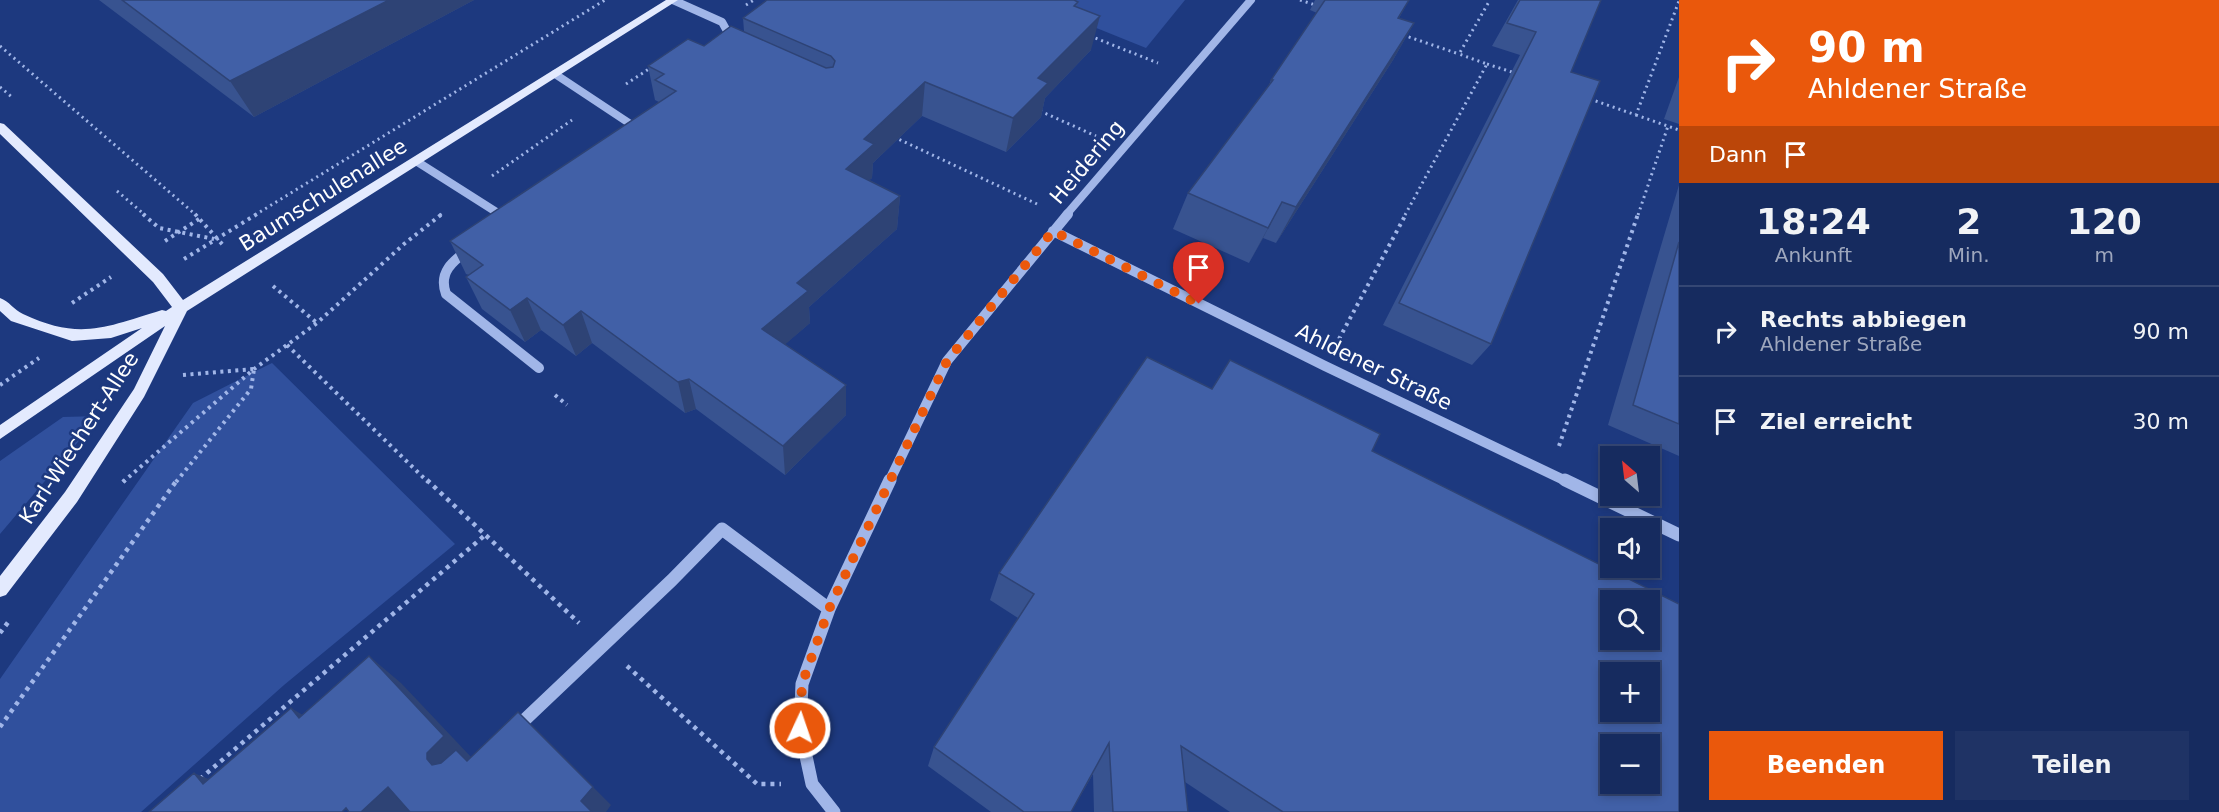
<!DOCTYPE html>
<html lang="de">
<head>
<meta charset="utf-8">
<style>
	body { margin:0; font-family:"DejaVu Sans",sans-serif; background:#1f3365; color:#f1f3f6; height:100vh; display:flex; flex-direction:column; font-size:22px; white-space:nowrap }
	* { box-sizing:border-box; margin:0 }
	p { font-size:20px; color:#9ea7bd }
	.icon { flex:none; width:33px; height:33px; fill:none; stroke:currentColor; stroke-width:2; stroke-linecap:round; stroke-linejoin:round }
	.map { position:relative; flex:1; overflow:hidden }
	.side { display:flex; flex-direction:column; background:#162b5f; width:540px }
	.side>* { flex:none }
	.hud { background:#ea580c; color:#fff; overflow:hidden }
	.needle { width:39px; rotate:332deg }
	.buttons { position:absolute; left:1600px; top:446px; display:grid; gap:12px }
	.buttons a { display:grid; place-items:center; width:60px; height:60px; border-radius:0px; background:#162b5f; box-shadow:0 3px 9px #0003,0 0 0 2px #354774; font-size:30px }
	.pin { position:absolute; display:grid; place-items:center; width:51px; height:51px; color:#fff; margin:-62px -26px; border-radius:50% 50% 50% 0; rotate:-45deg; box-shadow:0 0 6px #0007 }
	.pin .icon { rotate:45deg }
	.me { position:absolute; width:66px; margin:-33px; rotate:3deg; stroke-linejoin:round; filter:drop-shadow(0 0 4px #0008) }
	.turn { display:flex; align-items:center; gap:21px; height:126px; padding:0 30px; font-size:27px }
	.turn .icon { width:78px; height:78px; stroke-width:2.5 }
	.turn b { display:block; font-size:42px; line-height:51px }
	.then { display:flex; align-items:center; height:57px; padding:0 30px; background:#0003; gap:12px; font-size:22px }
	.eta { display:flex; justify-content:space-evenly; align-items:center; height:102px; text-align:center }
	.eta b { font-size:36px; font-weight:600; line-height:42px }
	.primary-button { display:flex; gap:12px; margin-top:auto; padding:12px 30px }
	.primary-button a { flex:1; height:69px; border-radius:0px; background:#ea580c; color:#fff; font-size:24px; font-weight:600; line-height:69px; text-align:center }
	.primary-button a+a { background:#1f3365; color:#f1f3f6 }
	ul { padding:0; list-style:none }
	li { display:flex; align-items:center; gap:18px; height:90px; padding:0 30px; border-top:2px solid #354774 }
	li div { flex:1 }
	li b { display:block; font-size:22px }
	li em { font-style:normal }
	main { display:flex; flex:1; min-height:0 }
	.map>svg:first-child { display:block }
	.green { fill:#30509d }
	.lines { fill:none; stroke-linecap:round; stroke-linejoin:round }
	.path-far2 { stroke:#a1b6e8; stroke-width:3; stroke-dasharray:2 4; stroke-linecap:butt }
	.path-far1 { stroke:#a1b6e8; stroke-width:4; stroke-dasharray:3 4.5; stroke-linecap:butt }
	.path { stroke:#a1b6e8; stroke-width:4.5; stroke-dasharray:4 5; stroke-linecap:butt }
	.minor-far2 { stroke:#a1b6e8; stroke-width:8 }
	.minor-far1 { stroke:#a1b6e8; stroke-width:10 }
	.minor { stroke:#a1b6e8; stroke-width:13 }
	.major { fill:#e3eafe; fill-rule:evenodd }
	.wall { fill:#385390 }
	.shaded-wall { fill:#2e4375 }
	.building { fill:#4160a7; stroke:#2e4375; stroke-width:1.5; fill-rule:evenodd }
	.route { stroke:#ea580c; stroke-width:10; stroke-dasharray:0 18 }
	.labels { text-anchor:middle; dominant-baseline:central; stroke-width:5; stroke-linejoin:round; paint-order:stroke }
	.street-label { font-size:21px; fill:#fff; stroke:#1d397f }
</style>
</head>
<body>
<main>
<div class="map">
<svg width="1679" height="812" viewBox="0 0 1679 812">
	<rect width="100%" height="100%" fill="#1d397f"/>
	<path class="green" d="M1027 0H1185L1146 48Z
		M272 363 455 544 284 685 141 812H0V679L193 403Z
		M100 416 0 534V461L63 417Z"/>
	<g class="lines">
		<path class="path-far2" d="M1300 0 1315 5
			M746 5 754 0
			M1403 35 1459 54
			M1090 36 1158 63
			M0 46 196 215
			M1487 64 1515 73
			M626 84 652 67
			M0 87 13 98
			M1590 99 1636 115 1679 1
			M1040 111 1096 136
			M1636 115 1679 130
			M894 137 1037 204
			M492 176 572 120
			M117 191 145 215
			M255 215 605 0
			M440 215 443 213
			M1405 215 1487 64 1459 54 1490 0
			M1638 215 1668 126"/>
		<path class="path-far1" d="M143 214 159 228 214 239
			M195 214 223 245
			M165 241 199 219
			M184 259 257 214
			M273 286 317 323
			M72 303 111 277
			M1339 339 1406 214
			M287 345 428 482
			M183 375 254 369
			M0 385 39 358
			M555 395 567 405
			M1559 446 1638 214
			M123 482 254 369 317 323 404 244 442 214
			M176 482 251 389 254 369"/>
		<path class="path" d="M427 480 579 623
			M123 482 125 480
			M0 633 9 621
			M627 666 757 784H781
			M0 727 177 480
			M200 779 484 536"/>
		<path class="minor-far2" d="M673 0 722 22 732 40
			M555 74 638 129
			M416 161 501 215
			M1066 215 1251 0"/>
		<path class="minor-far1" d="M499 214 507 219
			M1053 231 1325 366 1568 482
			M469 249C453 261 438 272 446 294L539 368
			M889 482 947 361 1068 214"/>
		<path class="minor" d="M1565 480 1679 535
			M515 729 672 580 722 529 829 609
			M834 812 812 784 800 728 802 684 829 609 890 480"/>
		<path class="major" d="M666 0H678L187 311 144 397 77 502 6 595 0 597V576L65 492 134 389 165 326 0 439V425L142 328 111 338 72 341 11 321 0 311V298C9 301 14 310 23 314 80 341 106 327 162 310L166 311 172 307 153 282 0 134V123L4 124 163 274 183 300Z"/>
	</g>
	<path class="wall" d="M99 0H474L254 117Z
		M1315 0H1409L1399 18 1414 23 1393 60 1276 243 1263 238 1249 263 1173 229 1188 193 1268 87 1271 80 1317 13 1310 10Z
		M1518 0H1601L1571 72 1491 344 1472 365 1383 325 1520 55 1492 46Z
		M1078 2 1077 8 1091 50 1045 98 1041 117 1006 152 922 116 873 163 872 178 869 180 900 196 897 229 809 307 810 323 785 344 846 415 785 475 696 409 685 413 592 343 576 356 541 330 525 342 482 309 466 277 469 275 466 274 450 241 659 102 655 100 648 66 744 31 743 18Z
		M1679 77V124L1664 119Z
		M1679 185V456L1608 425Z
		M1212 389 1372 451 1679 812H1230L1185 782 1188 812H1094L1093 774 1071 812H991L928 766 934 747 1018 618 990 600 999 573Z"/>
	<path class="shaded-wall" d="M389 0H474L254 117 230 81Z
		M1100 16 1091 50 1045 98 1041 117 1006 152 1013 118 1038 78Z
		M1414 23 1393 60 1276 243 1296 207Z
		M925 82 922 116 873 163 872 178 846 203V169L864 139Z
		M900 196 897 229 809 307 810 323 766 361 762 329 797 283Z
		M1282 202 1263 238 1249 263 1268 228Z
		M527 298 541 330 525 342 510 310Z
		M581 311 592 343 576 356 563 325Z
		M689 379 696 409 685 413 678 382Z
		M846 385V415L785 475 783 446Z
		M369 656 401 683 472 758 470 760 432 765 427 759Z
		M291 708 330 731 299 718Z
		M194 773 242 793 203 784Z
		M388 787 415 812H361Z
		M593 787 611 805 606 812H592L581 801Z"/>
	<path class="building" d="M122 0H389L230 81Z
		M767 0H1074L1078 2 1074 6 1100 16 1038 78 1048 83 1013 118 925 82 864 139 874 144 846 169 900 196 797 283 808 291 762 329 846 385 783 446 689 379 678 382 581 311 563 325 527 298 510 310 466 277 483 265 450 241 676 91 655 80 664 74 648 66 688 39 704 46 731 26 826 68 833 67 835 61 831 56 743 18Z
		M1325 0H1409L1398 18 1414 23 1296 207 1282 202 1268 228 1188 193 1273 80H1271Z
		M1520 0H1601L1571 72 1600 81 1491 344 1399 303 1536 32 1507 23Z
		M1679 242V424L1633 405Z
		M1147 357 1212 389 1230 360 1380 434 1372 451 1679 604V812H1283L1181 746 1188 812H1113L1109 743 1071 812H1024L934 747 1034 594 999 573ZM1611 600H1650V639H1611ZM1611 672H1650V711H1611ZM1611 744H1650V783H1611Z
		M369 656 444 736 427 753V759L432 765 441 763 456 750 467 761 518 712 593 787 581 801 592 812H410L388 787 361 812H349L346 808 342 812H149L194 773 203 784 291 708 299 718Z"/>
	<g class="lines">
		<path class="route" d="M800 728 802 684 829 609 947 361 1053 231 1199 304"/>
	</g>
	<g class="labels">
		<g class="street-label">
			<text transform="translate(1087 162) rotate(-50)">Heidering</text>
			<text transform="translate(323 195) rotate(-32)">Baumschulenallee</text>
			<text transform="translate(1374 367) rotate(26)">Ahldener Straße</text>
			<text transform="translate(79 438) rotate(-57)">Karl-Wiechert-Allee</text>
		</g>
	</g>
</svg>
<div class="buttons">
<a><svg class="needle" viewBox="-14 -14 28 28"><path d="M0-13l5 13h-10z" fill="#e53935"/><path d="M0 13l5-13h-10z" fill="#9ea7bd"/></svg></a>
<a><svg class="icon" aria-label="sound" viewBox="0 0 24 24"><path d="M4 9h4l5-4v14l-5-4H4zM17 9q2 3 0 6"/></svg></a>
<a><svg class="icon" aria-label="search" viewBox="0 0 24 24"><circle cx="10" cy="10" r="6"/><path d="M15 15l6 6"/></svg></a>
<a>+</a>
<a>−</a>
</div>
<div class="pin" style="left:1199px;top:304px;background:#d93025"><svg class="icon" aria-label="arrive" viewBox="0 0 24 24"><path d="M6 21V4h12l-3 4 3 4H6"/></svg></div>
<svg class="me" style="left:800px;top:728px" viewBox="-20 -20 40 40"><circle r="17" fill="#ea580c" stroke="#fff" stroke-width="3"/><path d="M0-11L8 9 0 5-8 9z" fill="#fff"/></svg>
</div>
<section class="side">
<div class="hud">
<div class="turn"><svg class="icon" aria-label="right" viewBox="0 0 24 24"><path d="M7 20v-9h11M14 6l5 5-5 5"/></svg><div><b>90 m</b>Ahldener Straße</div></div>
<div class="then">Dann<svg class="icon" aria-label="arrive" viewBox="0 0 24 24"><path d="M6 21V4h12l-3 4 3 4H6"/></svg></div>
</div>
<div class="eta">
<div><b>18:24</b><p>Ankunft</p></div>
<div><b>2</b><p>Min.</p></div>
<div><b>120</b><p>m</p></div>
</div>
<ul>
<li><svg class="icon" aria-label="right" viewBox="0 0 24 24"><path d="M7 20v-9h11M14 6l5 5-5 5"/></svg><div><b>Rechts abbiegen</b><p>Ahldener Straße</p></div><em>90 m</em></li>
<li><svg class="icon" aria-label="arrive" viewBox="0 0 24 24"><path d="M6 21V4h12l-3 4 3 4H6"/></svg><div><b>Ziel erreicht</b></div><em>30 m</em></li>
</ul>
<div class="primary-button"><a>Beenden</a><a>Teilen</a></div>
</section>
</main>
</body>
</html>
